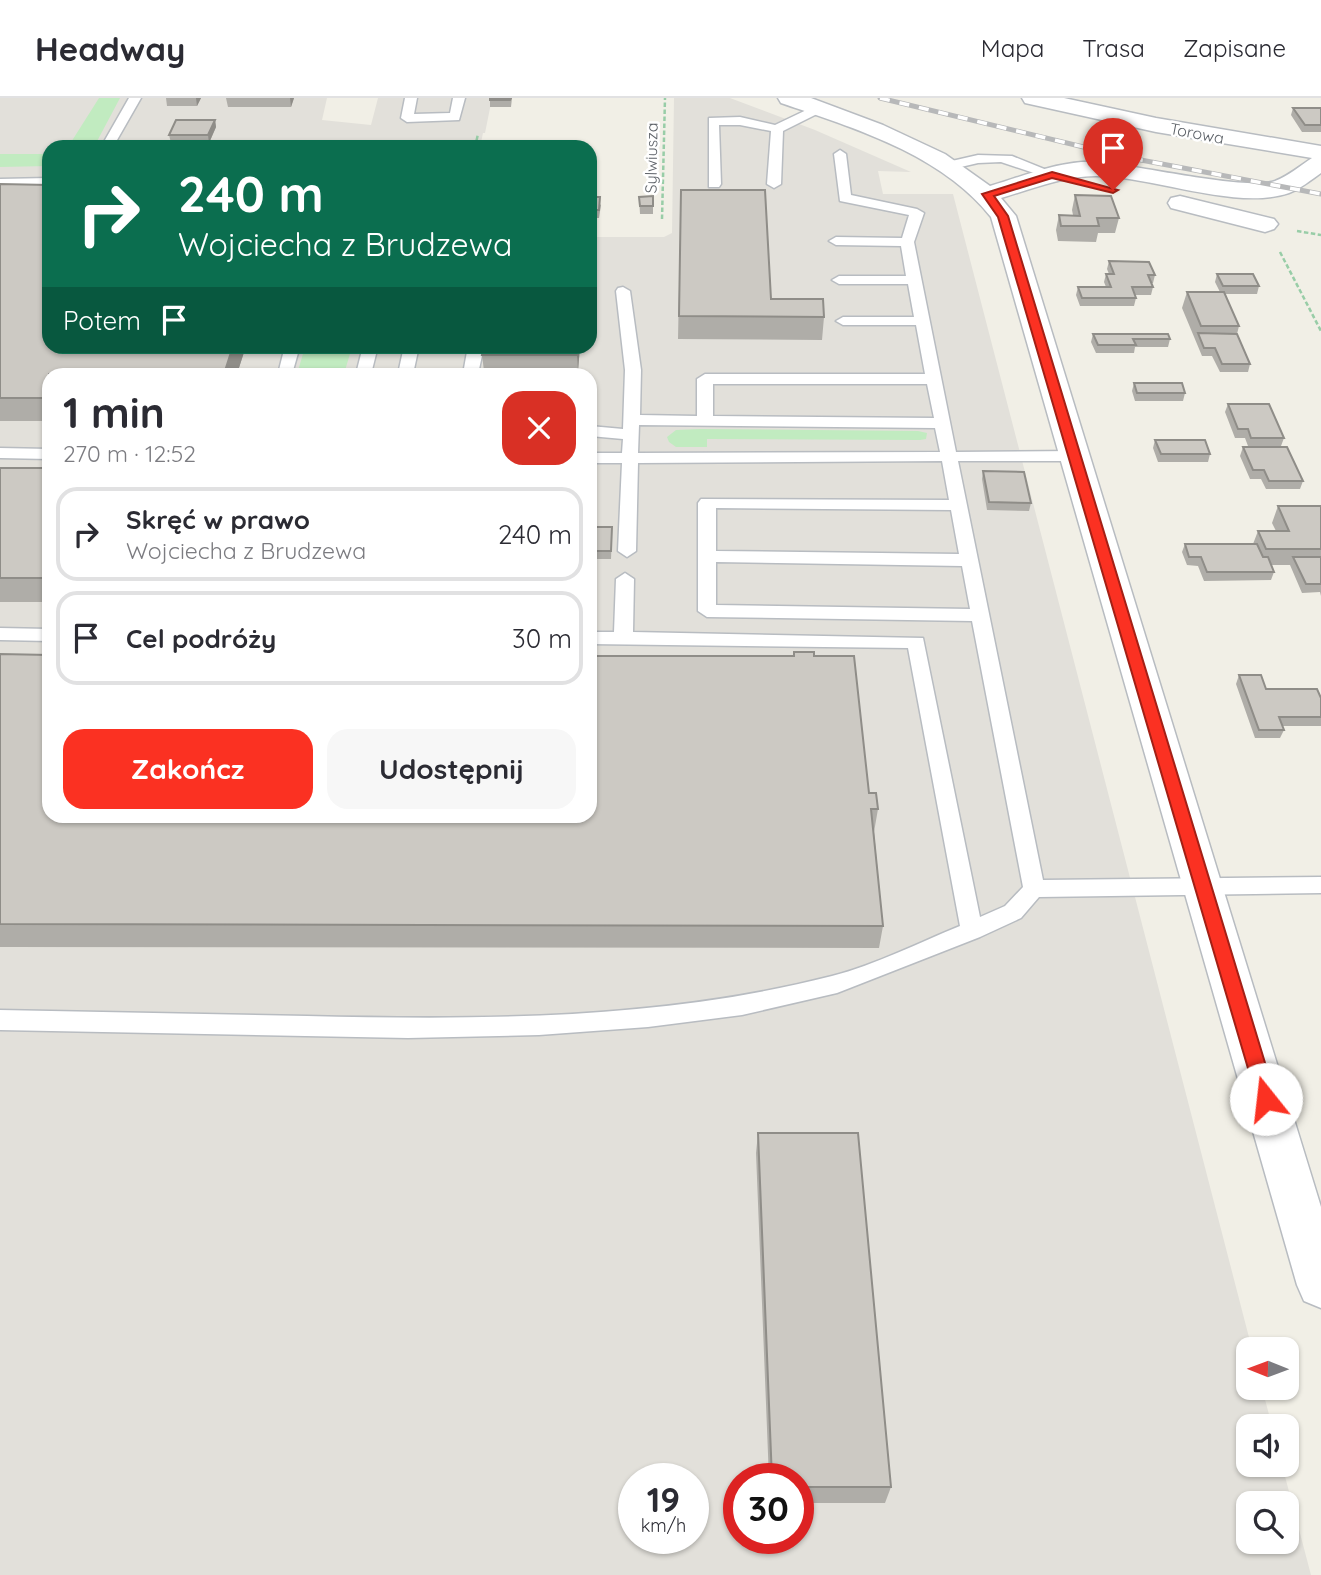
<!DOCTYPE html>
<html lang="pl">
<head>
<meta charset="utf-8">
<style>
	body { margin:0; font-family:Quicksand,sans-serif; background:#f7f7f7; color:#2b2b33; height:100vh; display:flex; flex-direction:column; font-size:26px; white-space:nowrap }
	* { box-sizing:border-box; margin:0 }
	p { font-size:23px; color:#7c7c81 }
	.icon { flex:none; width:38px; height:38px; fill:none; stroke:currentColor; stroke-width:2; stroke-linecap:round; stroke-linejoin:round }
	.map { position:relative; flex:1; overflow:hidden }
	.panel { position:absolute; left:42px; top:270px; width:555px; height:455px; display:flex; flex-direction:column; background:#fff; border-radius:21px; box-shadow:0 2px 5px #0004 }
	.panel>* { flex:none }
	.guide { position:absolute; left:42px; top:42px; width:555px; height:214px; border-radius:21px; box-shadow:0 2px 5px #0004; background:#0b6e4f; color:#fff; overflow:hidden }
	.needle { width:46px; rotate:271deg }
	.controls { position:absolute; left:1236px; top:1239px; display:grid; gap:14px }
	.controls a { display:grid; place-items:center; width:63px; height:63px; border-radius:14px; background:#fff; box-shadow:0 2px 5px #0004; font-size:35px }
	.speed { position:absolute; left:618px; top:1365px; display:flex; gap:14px; font-size:35px; font-weight:700; text-align:center }
	.speed>* { display:grid; place-content:center; width:91px; height:91px; border-radius:50%; background:#fff; box-shadow:0 2px 5px #0004; line-height:1 }
	.speed small { font-size:18px; font-weight:400 }
	.speed .limit { border:10px solid #d22; background:#fff; color:#111 }
	.pin { position:absolute; display:grid; place-items:center; width:60px; height:60px; color:#fff; margin:-72px -30px; border-radius:50% 50% 50% 0; rotate:-45deg; box-shadow:0 0 7px #0007 }
	.pin .icon { rotate:45deg }
	.me { position:absolute; width:77px; margin:-38px; rotate:344deg; stroke-linejoin:round; filter:drop-shadow(0 0 5px #0008) }
	.turn { display:flex; align-items:center; gap:24px; height:147px; padding:0 21px; font-size:32px }
	.turn .icon { width:91px; height:91px; stroke-width:2.5 }
	.turn b { display:block; font-size:49px; line-height:60px }
	.then { display:flex; align-items:center; height:66px; padding:0 21px; background:#0003; gap:14px; font-size:26px }
	.round { display:grid; place-items:center; flex:none; width:74px; height:74px; border-radius:21px; background:#f7f7f7 }
	.headline { display:flex; align-items:center; justify-content:space-between; height:119px; padding:0 21px }
	h1 { font-size:42px; font-weight:700; line-height:52px }
	.button { display:flex; gap:14px; margin-top:auto; padding:14px 21px }
	.button a { flex:1; height:80px; border-radius:21px; background:#fb3122; color:#fff; font-size:28px; font-weight:700; line-height:80px; text-align:center }
	.button a+a { background:#f7f7f7; color:#2b2b33 }
	ul { padding:0; list-style:none }
	li { display:flex; align-items:center; gap:21px; height:94px; margin:0 14px 10px; padding:0 7px; border:4px solid #e1e1e2; border-radius:21px }
	li div { flex:1 }
	li b { display:block; font-size:26px }
	li em { font-style:normal }
	header { display:flex; align-items:center; gap:42px; box-sizing:border-box; height:98px; padding:0 35px; background:#fff; border-bottom:2px solid #e1e1e2 }
	header strong { font-size:33px }
	nav { display:flex; gap:38px; margin-inline-start:auto; font-size:24px }
	.map>svg:first-child { display:block }
	.industrial { fill:#e2e0da; fill-rule:evenodd }
	.green { fill:#c1ebc0 }
	.lines { fill:none; stroke-linecap:round; stroke-linejoin:round }
	.lane-casing { stroke:#b8bcc1; stroke-width:3 }
	.street-casing { stroke:#b8bcc1; stroke-width:3 }
	.path { stroke:#98cda7; stroke-width:2.5; stroke-dasharray:4.5 2.5; stroke-linecap:butt }
	.lane { fill:#fff; fill-rule:evenodd }
	.street { fill:#fff; fill-rule:evenodd }
	.rail-casing { stroke:#b7b8b9; stroke-width:5 }
	.rail { stroke:#fff; stroke-width:3.5; stroke-dasharray:10; stroke-linecap:butt }
	.wall { fill:#afada8 }
	.shaded-wall { fill:#8f8d88 }
	.building { fill:#ccc9c3; stroke:#8f8d88; stroke-width:2 }
	.route { fill:#fb3122; stroke:#a32016; stroke-width:2 }
	.labels { text-anchor:middle; dominant-baseline:central; stroke-width:5; stroke-linejoin:round; paint-order:stroke }
	.far-street-label { font-size:16px; fill:#5d6268; stroke:#fff }
</style>
</head>
<body>
<header>
<strong>Headway</strong>
<nav><a>Mapa</a><a>Trasa</a><a>Zapisane</a></nav>
</header>
<div class="map">
<svg width="1321" height="1477" viewBox="0 0 1321 1477">
	<rect width="100%" height="100%" fill="#f1efe6"/>
	<path class="industrial" d="M0 0H327L322 22 371 27 378 0H492L485 35H483L480 49H49V248H590V139H664L672 135 674 0H730L815 32 911 74 878 73 883 96H953L1252 1251H1248V1290H1262L1272 1328H1248V1367H1282L1311 1477H0ZM49 276H590V718H49ZM634 1381H693V1440H634ZM738 1381H798V1440H738ZM1248 1405H1286V1444H1248Z"/>
	<path class="green" d="M99 0H120L94 49H68Z
		M0 56H49V68L0 69Z
		M305 249H352L344 276H297Z
		M700 331 918 333 927 335 926 341 920 342 707 341V349H676L669 344 667 339 676 332Z"/>
	<g class="lines">
		<g class="lane-casing">
			<path id="lane" d="M129 0H141L113 49H101Z
				M405 0H417L414 16 450 15 453 0H465L459 22 407 24 401 20Z
				M819 6 825 10 823 13 783 33 781 86 774 90 767 86 771 33 740 27H719L721 86 719 89H709V20L740 19 775 27Z
				M840 52 846 56 851 97 917 111 924 115 914 144 956 354 1075 353 1083 358 1075 363H958L1043 782 1321 779V795L1039 799 1021 820 980 839 837 895 742 917 648 929 539 937 408 940 0 932V912C102 914 204 916 307 918 482 922 661 922 832 878 875 867 918 845 960 828L908 550 590 546V534H614L616 481 625 475 634 481 633 534 923 540 980 819 1005 808 1023 789 972 523 707 519 698 513V405L701 401 949 402 942 363 638 365 636 453 627 459 618 453 622 365H590V355H622L623 341 590 338V328L623 331 625 272 616 193 618 190 623 189 630 193 641 272 640 317 697 318V281L705 276H925L916 227H843L836 223 843 219H914L908 186H839L832 182 839 178H906L901 148 836 147 829 143 836 139 902 140 909 117 840 103 834 56ZM713 286H927L934 320 713 318ZM639 327 935 330 940 354 638 355ZM716 410 951 412 959 456 716 453ZM716 464 962 468 970 511 716 507Z
				M978 57 1012 58 1059 77 1052 81 1001 64 978 65 948 72 941 68 943 65Z
				M49 80V88L0 89V81Z
				M285 248H300L292 276H278Z
				M363 248H378L371 276H356Z
				M404 248H419L413 276H398Z
				M468 248H484L478 276H463Z
				M0 350 49 351V361L0 360Z
				M0 530 49 531V543L0 542Z"/>
		</g>
		<g class="street-casing">
			<path id="street" d="M778 0H811L883 27 945 56 990 88C1024 78 1063 61 1099 64 1136 67 1247 93 1275 83 1288 78 1300 68 1312 60L1156 34 1025 5 1022 0H1064L1156 20 1321 48V75C1311 82 1300 91 1289 95 1236 113 1152 78 1096 78 1064 78 1032 91 1001 100L1016 118 1321 1109V1210L1304 1203 1297 1187 991 119C941 56 854 30 781 5Z
				M1180 98 1274 121 1278 126 1274 131 1265 134 1171 110 1168 105 1171 100Z"/>
		</g>
		<path class="path" d="M475 49 478 36
			M662 121 665 0
			M1297 133 1321 137
			M1280 154 1321 233"/>
		<use href="#lane" class="lane"/>
		<use href="#street" class="street"/>
		<g class="rail-casing">
			<path id="rail" d="M880 0 1125 59 1321 96"/>
		</g>
		<use href="#rail" class="rail"/>
	</g>
	<path class="wall" d="M166 0H201L197 8H167Z
		M226 0H294L291 9H228Z
		M490 0H512L511 9H490Z
		M1293 10H1321V34H1302L1291 17Z
		M215 22 216 29 209 45H171L169 37Z
		M0 86 246 248 237 276H49V323H0Z
		M681 92 771 201 824 219 822 242 678 241Z
		M1075 97 1119 120 1115 135H1098L1096 144 1058 143 1056 132 1059 117H1073L1072 112Z
		M653 98V116H640L639 99Z
		M590 99 601 107 599 120H590Z
		M1109 163 1155 177 1153 185H1151L1153 189 1151 197H1135L1136 200 1134 208H1080L1076 197 1078 189H1106L1104 184 1106 176H1109L1107 171Z
		M1217 176 1259 188 1257 196H1225L1239 228 1237 236 1250 266 1248 274H1220L1212 258H1202L1182 210 1187 194H1220L1215 184Z
		M1093 236 1170 241 1168 249H1135L1134 255H1096L1091 244Z
		M484 248H580L578 273H484L482 257Z
		M1134 285 1185 295 1183 303H1135L1132 293Z
		M1228 306 1284 340 1281 348H1248L1245 340H1235L1225 314Z
		M1155 342 1210 356 1208 364H1158L1153 350Z
		M1243 349 1303 383 1300 391H1266L1261 381H1250L1240 358Z
		M0 370H49V504H0Z
		M983 373 1031 405 1029 413 987 412 982 381Z
		M1278 408H1321V498L1320 494 1302 495 1290 467H1271L1274 474 1271 482 1204 483 1198 468 1187 467 1182 454 1185 446H1253L1258 433H1276L1272 425Z
		M590 429 612 437 611 461H590Z
		M794 554 814 558 869 695 878 711 874 734 883 828 879 850 0 849V556L793 558Z
		M1239 577 1266 591 1321 600V628H1282L1284 632 1280 640H1255L1236 586Z
		M758 1035 891 1389 885 1405H798V1381H769L756 1055Z"/>
	<path class="shaded-wall" d="M196 0H201L197 8Z
		M290 0H294L291 9Z
		M215 22 216 29 209 45 208 37Z
		M233 248H246L237 276H224Z
		M578 248H580L578 273 577 257Z
		M590 372 591 395 590 426Z"/>
	<path class="building" d="M490 0H511L510 2H490Z
		M1293 10H1321V27H1305Z
		M176 22H215L208 37H169Z
		M0 86 49 87V248H233L224 276H49V300H0Z
		M681 92H765L771 201H823L824 219 679 218Z
		M1075 97 1111 98 1119 120H1097L1099 128H1061L1059 117 1080 118Z
		M653 98V108H640L639 99Z
		M590 99H600L599 112H590Z
		M1109 163 1149 164 1155 177H1148L1153 189H1132L1136 200H1082L1078 189H1111L1106 176H1114Z
		M1217 176H1253L1259 188H1223Z
		M1187 194H1224L1239 228H1201Z
		M1198 235 1237 236 1250 266H1222L1215 250H1204Z
		M1093 236H1168L1170 241H1133L1136 247H1098Z
		M484 248H578L577 257H482Z
		M1134 285H1182L1185 295H1137Z
		M1228 306H1269L1284 340H1251L1248 331H1238Z
		M1155 342H1205L1210 356H1161Z
		M1243 349H1287L1303 383H1269L1264 372H1253Z
		M0 370H49V480H0Z
		M983 373 1024 374 1031 405 989 404Z
		M1278 408H1321V451H1266L1258 433H1289Z
		M590 429H612L611 453H590Z
		M1185 446H1257L1263 459H1268L1274 474H1207L1201 459H1189Z
		M1293 459H1321V486H1306Z
		M794 554H814V558H854L869 695H876L878 711H871L883 828 0 826V556L49 557V718H590V558H794Z
		M1239 577H1261L1266 591H1317L1321 600V619H1279L1284 632H1259Z
		M758 1035H858L891 1389H798V1381H772Z"/>
	<path class="route" d="M1052 74 1118 92 1113 95 1052 80 994 98 1008 118 1276 1001 1273 1007 1266 1009 1260 1007 1257 1001 998 119 982 96Z"/>
	<g class="labels">
		<g class="far-street-label">
			<text transform="translate(1197 35) rotate(11)">Torowa</text>
			<text transform="translate(651 60) rotate(-89)">Sylwiusza</text>
		</g>
	</g>
</svg>
<div class="controls">
<a><svg class="needle" viewBox="-14 -14 28 28"><path d="M0-13l5 13h-10z" fill="#e53935"/><path d="M0 13l5-13h-10z" fill="#7c7c81"/></svg></a>
<a><svg class="icon" aria-label="sound" viewBox="0 0 24 24"><path d="M4 9h4l5-4v14l-5-4H4zM17 9q2 3 0 6"/></svg></a>
<a><svg class="icon" aria-label="search" viewBox="0 0 24 24"><circle cx="10" cy="10" r="6"/><path d="M15 15l6 6"/></svg></a>
</div>
<div class="speed"><div>19<small>km/h</small></div><div class="limit">30</div></div>
<div class="pin" style="left:1113px;top:92px;background:#d93025"><svg class="icon" aria-label="arrive" viewBox="0 0 24 24"><path d="M6 21V4h12l-3 4 3 4H6"/></svg></div>
<svg class="me" style="left:1266px;top:1001px" viewBox="-20 -20 40 40"><circle r="19" fill="#fff"/><path d="M0-13L10 11 0 6-10 11z" fill="#fb3122"/></svg>
<div class="guide">
<div class="turn"><svg class="icon" aria-label="right" viewBox="0 0 24 24"><path d="M7 20v-9h11M14 6l5 5-5 5"/></svg><div><b>240 m</b>Wojciecha z Brudzewa</div></div>
<div class="then">Potem<svg class="icon" aria-label="arrive" viewBox="0 0 24 24"><path d="M6 21V4h12l-3 4 3 4H6"/></svg></div>
</div>
<section class="panel">
<div class="headline"><div><h1>1 min</h1><p>270 m · 12:52</p></div><a class="round" style="background:#d93025;color:#fff"><svg class="icon" aria-label="close" viewBox="0 0 24 24"><path d="M6 6l12 12M18 6L6 18"/></svg></a></div>
<ul>
<li><svg class="icon" aria-label="right" viewBox="0 0 24 24"><path d="M7 20v-9h11M14 6l5 5-5 5"/></svg><div><b>Skręć w prawo</b><p>Wojciecha z Brudzewa</p></div><em>240 m</em></li>
<li><svg class="icon" aria-label="arrive" viewBox="0 0 24 24"><path d="M6 21V4h12l-3 4 3 4H6"/></svg><div><b>Cel podróży</b></div><em>30 m</em></li>
</ul>
<div class="button"><a>Zakończ</a><a>Udostępnij</a></div>
</section>
</div>
</body>
</html>
